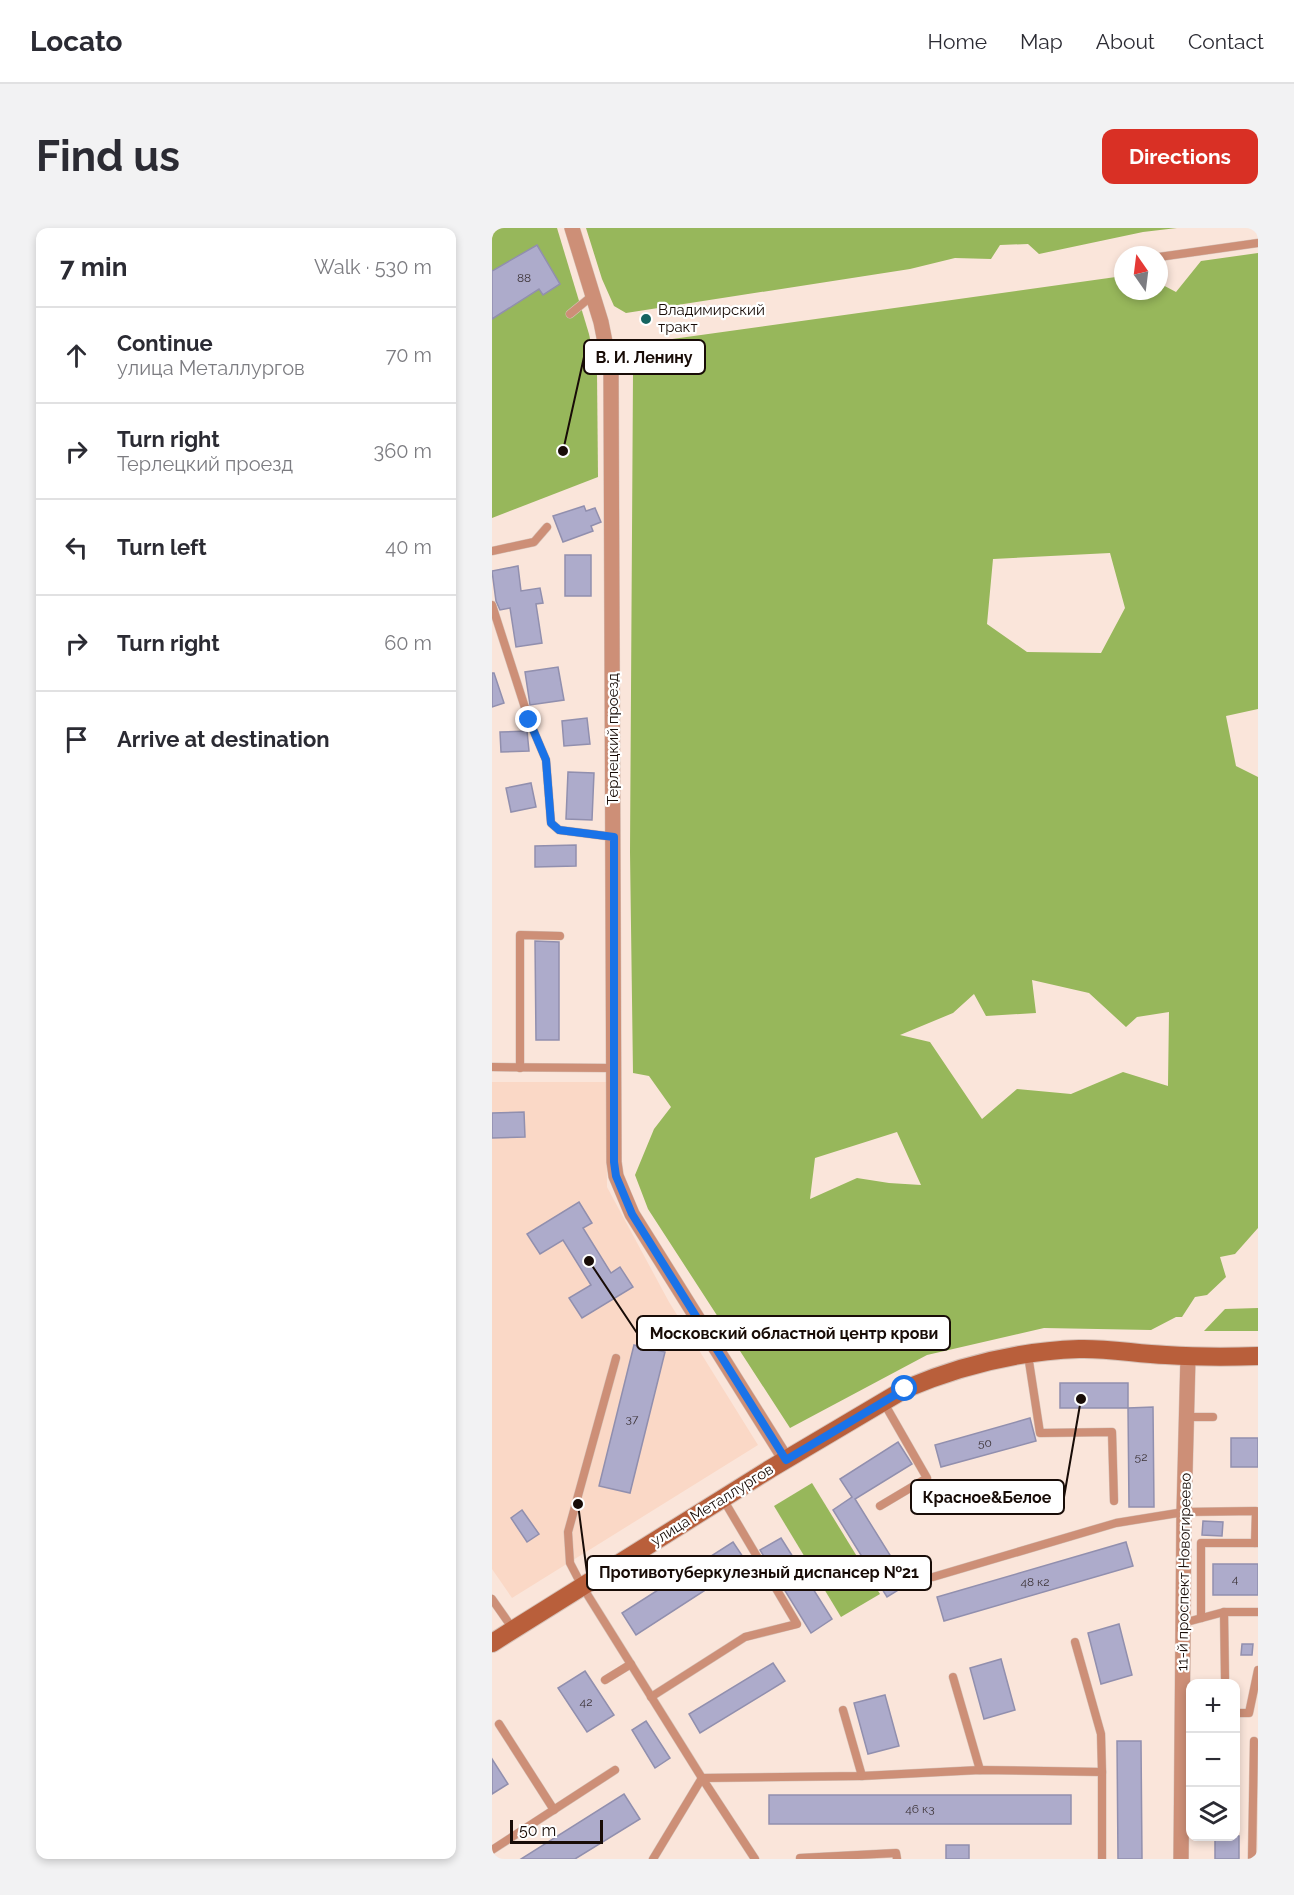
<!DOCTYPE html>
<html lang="en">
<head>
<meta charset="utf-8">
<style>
	body { margin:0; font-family:Raleway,sans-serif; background:#f2f2f3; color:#2b2b33 }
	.controls { position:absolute; right:18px; bottom:18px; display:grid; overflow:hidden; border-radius:12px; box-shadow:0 3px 9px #0003 }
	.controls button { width:54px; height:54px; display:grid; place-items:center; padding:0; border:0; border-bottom:2px solid #e1e1e2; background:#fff; color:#2b2b33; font:30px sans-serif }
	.compass { position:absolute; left:622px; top:18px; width:54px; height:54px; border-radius:50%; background:#fff; box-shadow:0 3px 9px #0003; rotate:346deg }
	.scale { position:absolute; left:18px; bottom:15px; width:93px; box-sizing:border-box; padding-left:6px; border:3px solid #180c07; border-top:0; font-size:16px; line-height:21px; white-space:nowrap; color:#180c07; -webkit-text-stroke:4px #fff; paint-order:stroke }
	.stop { position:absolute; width:18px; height:18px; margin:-14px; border:4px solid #1a73e8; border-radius:50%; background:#fff }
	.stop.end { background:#1a73e8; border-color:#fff; box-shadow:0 2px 6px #0008 }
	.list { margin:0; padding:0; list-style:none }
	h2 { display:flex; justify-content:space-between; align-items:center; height:78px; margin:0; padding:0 24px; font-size:26px }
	h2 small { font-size:20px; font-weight:400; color:#7c7c81 }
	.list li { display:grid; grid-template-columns:39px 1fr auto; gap:18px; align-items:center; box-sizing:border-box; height:96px; padding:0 24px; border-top:2px solid #e1e1e2 }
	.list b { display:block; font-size:22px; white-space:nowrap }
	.list p { margin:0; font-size:20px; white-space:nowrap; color:#7c7c81 }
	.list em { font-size:20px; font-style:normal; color:#7c7c81 }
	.icon { flex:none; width:33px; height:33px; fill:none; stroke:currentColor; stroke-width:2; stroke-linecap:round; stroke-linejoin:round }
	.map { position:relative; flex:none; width:766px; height:1631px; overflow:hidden; border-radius:12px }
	header { display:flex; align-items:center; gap:36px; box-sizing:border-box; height:84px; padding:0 30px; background:#fff; border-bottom:2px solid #e1e1e2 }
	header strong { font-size:28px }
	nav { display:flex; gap:33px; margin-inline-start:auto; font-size:21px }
	.intro { display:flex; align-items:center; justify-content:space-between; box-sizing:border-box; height:144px; padding:0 36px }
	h1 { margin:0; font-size:42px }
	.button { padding:15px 27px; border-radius:12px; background:#d93025; color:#fff; font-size:21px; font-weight:700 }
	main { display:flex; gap:36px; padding:0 36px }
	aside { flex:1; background:#fff; border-radius:12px; box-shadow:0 3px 9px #0003 }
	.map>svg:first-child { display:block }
</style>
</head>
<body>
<header>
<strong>Locato</strong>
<nav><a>Home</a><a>Map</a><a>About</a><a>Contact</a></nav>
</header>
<div class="intro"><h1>Find us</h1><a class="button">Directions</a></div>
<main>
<aside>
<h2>7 min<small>Walk · 530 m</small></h2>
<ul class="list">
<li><svg class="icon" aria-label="ahead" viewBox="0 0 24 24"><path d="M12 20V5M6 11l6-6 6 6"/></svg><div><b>Continue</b><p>улица Металлургов</p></div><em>70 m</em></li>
<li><svg class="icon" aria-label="right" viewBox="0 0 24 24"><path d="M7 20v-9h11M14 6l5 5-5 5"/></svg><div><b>Turn right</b><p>Терлецкий проезд</p></div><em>360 m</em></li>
<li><svg class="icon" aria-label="left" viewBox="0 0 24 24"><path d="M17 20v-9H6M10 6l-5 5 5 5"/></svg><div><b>Turn left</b></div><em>40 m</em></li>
<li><svg class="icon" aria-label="right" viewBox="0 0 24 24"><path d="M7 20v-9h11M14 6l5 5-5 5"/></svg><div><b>Turn right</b></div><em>60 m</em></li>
<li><svg class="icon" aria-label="arrive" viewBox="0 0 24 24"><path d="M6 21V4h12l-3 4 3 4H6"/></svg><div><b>Arrive at destination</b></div></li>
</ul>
</aside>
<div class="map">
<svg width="766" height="1631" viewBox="0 0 766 1631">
	<rect width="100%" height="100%" fill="#fae5da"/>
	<!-- built -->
	<polygon fill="#fad8c6" points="0,854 114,854 115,959 177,1074 266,1217 20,1370 0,1341"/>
	<!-- forest -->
	<g fill="#97b75b" fill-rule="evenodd">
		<polygon points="0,0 65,0 97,106 105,145 106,249 0,290"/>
		<polygon points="94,0 685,0 651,4 547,26 536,16 508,17 499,31 463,30 418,41 134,85 122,78 110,51"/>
		<path d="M766,25V481L734,488L744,538L766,549V1000L743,1026L728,1029L734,1049L715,1067L703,1069L690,1089H684L659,1102L552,1100L435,1127L298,1200L156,981L143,947L162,901L179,879L157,848L141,845L138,624L141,145L137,117L631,48V63H667V55L684,64L709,33ZM618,325L633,380L609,425L535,424L495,396L501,331ZM540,752L597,765L634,799L645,789L677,784L676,858L631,844L579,866L525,861L490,891L438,814L408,807L461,785L482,766L494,788L544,785ZM405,904L429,957L397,955L365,950L318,971L323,930Z"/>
		<polygon points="766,1080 766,1103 712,1103 733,1081"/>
		<polygon points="320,1255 388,1366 349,1389 282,1278"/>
	</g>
	<!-- building -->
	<g fill="#adabcb" stroke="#918fae" stroke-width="1.5">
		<polygon points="45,17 68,56 51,67 47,61 0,91 0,43"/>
		<polygon points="92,278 94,283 103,280 109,294 99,298 101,303 71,314 61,288"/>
		<rect x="73" y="327" width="26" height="41"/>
		<polygon points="26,338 29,363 48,360 51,375 44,376 50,415 24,419 18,380 8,382 4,373 0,343"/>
		<polygon points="66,439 72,472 38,477 33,444"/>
		<polygon points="0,445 2,445 12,475 0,479"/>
		<polygon points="95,490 98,516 72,518 70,493"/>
		<polygon points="35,503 37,523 9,524 8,504"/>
		<polygon points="76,544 102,545 100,592 74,591"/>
		<polygon points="39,555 44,579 19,584 14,560"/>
		<polygon points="84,617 84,638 43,639 43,618"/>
		<polygon points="43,713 67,714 67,812 44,812"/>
		<polygon points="32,884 33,909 0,910 0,885"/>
		<polygon points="87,974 100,995 91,1000 119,1045 128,1039 141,1059 90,1090 77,1070 99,1057 71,1012 48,1026 35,1006"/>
		<polygon points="142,1117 173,1124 138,1265 107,1258"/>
		<rect x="568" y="1155" width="68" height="25"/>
		<polygon points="661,1179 662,1279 637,1279 636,1180"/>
		<polygon points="538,1190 544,1213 449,1239 443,1217"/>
		<rect x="739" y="1210" width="27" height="29"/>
		<polygon points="406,1214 420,1236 363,1271 416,1356 395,1369 341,1282 360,1269 348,1251"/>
		<polygon points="30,1282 47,1306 35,1314 19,1290"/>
		<polygon points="711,1293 731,1294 730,1308 710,1307"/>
		<polygon points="289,1310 340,1391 319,1405 268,1322"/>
		<polygon points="241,1314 255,1335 144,1407 130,1385"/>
		<polygon points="634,1314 641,1338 452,1393 445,1369"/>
		<rect x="721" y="1336" width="45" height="31"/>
		<polygon points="627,1396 640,1447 609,1456 596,1405"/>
		<polygon points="750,1416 761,1416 760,1427 749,1427"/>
		<polygon points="509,1431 523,1482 492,1491 478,1440"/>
		<polygon points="281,1435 293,1453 208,1505 197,1486"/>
		<polygon points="93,1443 122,1487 95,1504 66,1460"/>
		<polygon points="393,1467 407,1518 376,1526 362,1475"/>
		<polygon points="154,1493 178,1530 163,1540 140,1502"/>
		<polygon points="625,1513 649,1513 650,1631 626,1631"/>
		<polygon points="0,1531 16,1556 0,1566"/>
		<polygon points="132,1566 148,1591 83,1631 29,1631"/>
		<rect x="277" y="1567" width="302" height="29"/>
		<rect x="723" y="1608" width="24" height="23"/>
		<rect x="454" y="1617" width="23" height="14"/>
	</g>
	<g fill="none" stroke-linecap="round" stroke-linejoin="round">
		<defs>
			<g id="lane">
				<polyline points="667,29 766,15"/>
				<polyline points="78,86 100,68"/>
				<polyline points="0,323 42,314 55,299"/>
				<polyline points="0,377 37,492 54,532 59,595 67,602 122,609"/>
				<polyline points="0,839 120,840"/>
				<polyline points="28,840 28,707 68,708"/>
				<polyline points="536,1127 548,1205 620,1204 622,1273"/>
				<polyline points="124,1130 76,1304 78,1335 90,1358 210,1550 370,1548 488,1542 610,1544 610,1631"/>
				<polyline points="695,1189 721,1189"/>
				<polyline points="388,1278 435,1250 392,1175"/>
				<polyline points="441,1349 624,1295 692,1284 764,1283 763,1315 766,1315"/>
				<polyline points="0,1371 21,1401"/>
				<polyline points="709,1390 709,1315 763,1315"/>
				<polyline points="691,1395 732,1384"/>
				<polyline points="583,1414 609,1506 610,1544"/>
				<polyline points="461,1449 488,1542"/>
				<polyline points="733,1450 732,1384 766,1384"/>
				<polyline points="113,1452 139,1436"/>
				<polyline points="159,1469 253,1409 305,1396 231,1271"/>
				<polyline points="351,1482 370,1548"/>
				<polyline points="744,1485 757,1485 766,1442"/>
				<polyline points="7,1496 62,1582"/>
				<polyline points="0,1622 123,1542"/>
				<polyline points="308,1630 404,1625 405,1631"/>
				<polyline points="161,1631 210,1550 263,1631"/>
				<polyline points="760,1631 762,1513"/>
			</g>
			<g id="street">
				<polyline points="80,0 109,94 119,144 122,934 124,948 140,986 294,1232"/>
				<polyline points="689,1631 692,1284 696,1129"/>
			</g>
			<path id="secondary" d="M0,1415L278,1241L413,1161C467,1138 528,1123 587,1121C616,1120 645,1126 674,1127C705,1129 735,1129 766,1128"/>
		</defs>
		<!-- lane casing -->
		<use href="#lane" stroke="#d6c2b8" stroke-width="9"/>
		<!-- street casing -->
		<use href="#street" stroke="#d6c2b8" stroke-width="16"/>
		<!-- secondary casing -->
		<use href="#secondary" stroke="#d6c2b8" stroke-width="20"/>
		<!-- lane -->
		<use href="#lane" stroke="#cd8f77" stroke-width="8"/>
		<!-- street -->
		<use href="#street" stroke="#cd8f77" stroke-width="15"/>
		<!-- secondary -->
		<use href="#secondary" stroke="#b95f3b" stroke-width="18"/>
	</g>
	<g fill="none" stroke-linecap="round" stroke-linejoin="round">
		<!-- route -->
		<polyline stroke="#1a73e8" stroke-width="8" points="37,492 54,532 59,595 67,602 122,609 122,934 124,948 140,986 294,1232 413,1161"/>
	</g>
	<!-- markers -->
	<circle fill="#166460" stroke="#fff" stroke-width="2" cx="154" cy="91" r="6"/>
	<g text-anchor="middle" stroke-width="4.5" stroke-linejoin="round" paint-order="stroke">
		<!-- number labels -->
		<g font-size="12" fill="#3d3438">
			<text x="32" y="54">88</text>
			<text x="140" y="1195">37</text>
			<text x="493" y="1219">50</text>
			<text x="649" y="1233">52</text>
			<text x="743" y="1355">4</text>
			<text x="543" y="1358">48 к2</text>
			<text x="94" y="1478">42</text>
			<text x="428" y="1585">46 к3</text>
		</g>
		<!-- poi labels -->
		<g font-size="15" fill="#180c07" stroke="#fff" text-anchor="start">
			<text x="166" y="87">Владимирский<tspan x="166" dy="17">тракт</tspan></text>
		</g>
		<!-- street labels -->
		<g font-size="15" fill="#180c07" stroke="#fff">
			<text transform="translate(121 511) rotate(-90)" y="5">Терлецкий проезд</text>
			<text transform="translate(220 1277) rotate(-32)" y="5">улица Металлургов</text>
			<text transform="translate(692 1344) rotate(-89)" y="5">11-й проспект Новогиреево</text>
		</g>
	</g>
	<!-- callouts -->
	<path fill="none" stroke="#180c07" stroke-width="2" d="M71 223L92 129M97 1033L145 1105M589 1171L572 1269M86 1276L95 1345"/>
	<g fill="#180c07" stroke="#fff" stroke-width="2">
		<circle cx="71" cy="223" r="6"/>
		<circle cx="97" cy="1033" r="6"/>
		<circle cx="589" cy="1171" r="6"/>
		<circle cx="86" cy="1276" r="6"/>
	</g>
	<g fill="#fff" stroke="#180c07" stroke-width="2">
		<rect x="92" y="112" width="121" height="34" rx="6"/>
		<rect x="145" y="1088" width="313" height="34" rx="6"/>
		<rect x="419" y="1252" width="153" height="34" rx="6"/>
		<rect x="95" y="1328" width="344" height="34" rx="6"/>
	</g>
	<g font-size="16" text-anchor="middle" font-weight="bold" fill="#180c07">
		<text x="152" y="135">В. И. Ленину</text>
		<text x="302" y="1111">Московский областной центр крови</text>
		<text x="495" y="1275">Красное&amp;Белое</text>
		<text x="267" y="1350">Противотуберкулезный диспансер №21</text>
	</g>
</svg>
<div class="controls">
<button>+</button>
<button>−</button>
<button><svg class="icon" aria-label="layers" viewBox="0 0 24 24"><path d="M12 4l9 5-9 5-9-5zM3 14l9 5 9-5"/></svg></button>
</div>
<svg class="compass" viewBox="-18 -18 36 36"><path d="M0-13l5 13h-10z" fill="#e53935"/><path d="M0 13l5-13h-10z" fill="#7c7c81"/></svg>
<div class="scale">50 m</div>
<div class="stop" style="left:413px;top:1161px"></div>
<div class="stop end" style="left:37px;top:492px"></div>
</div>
</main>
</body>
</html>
